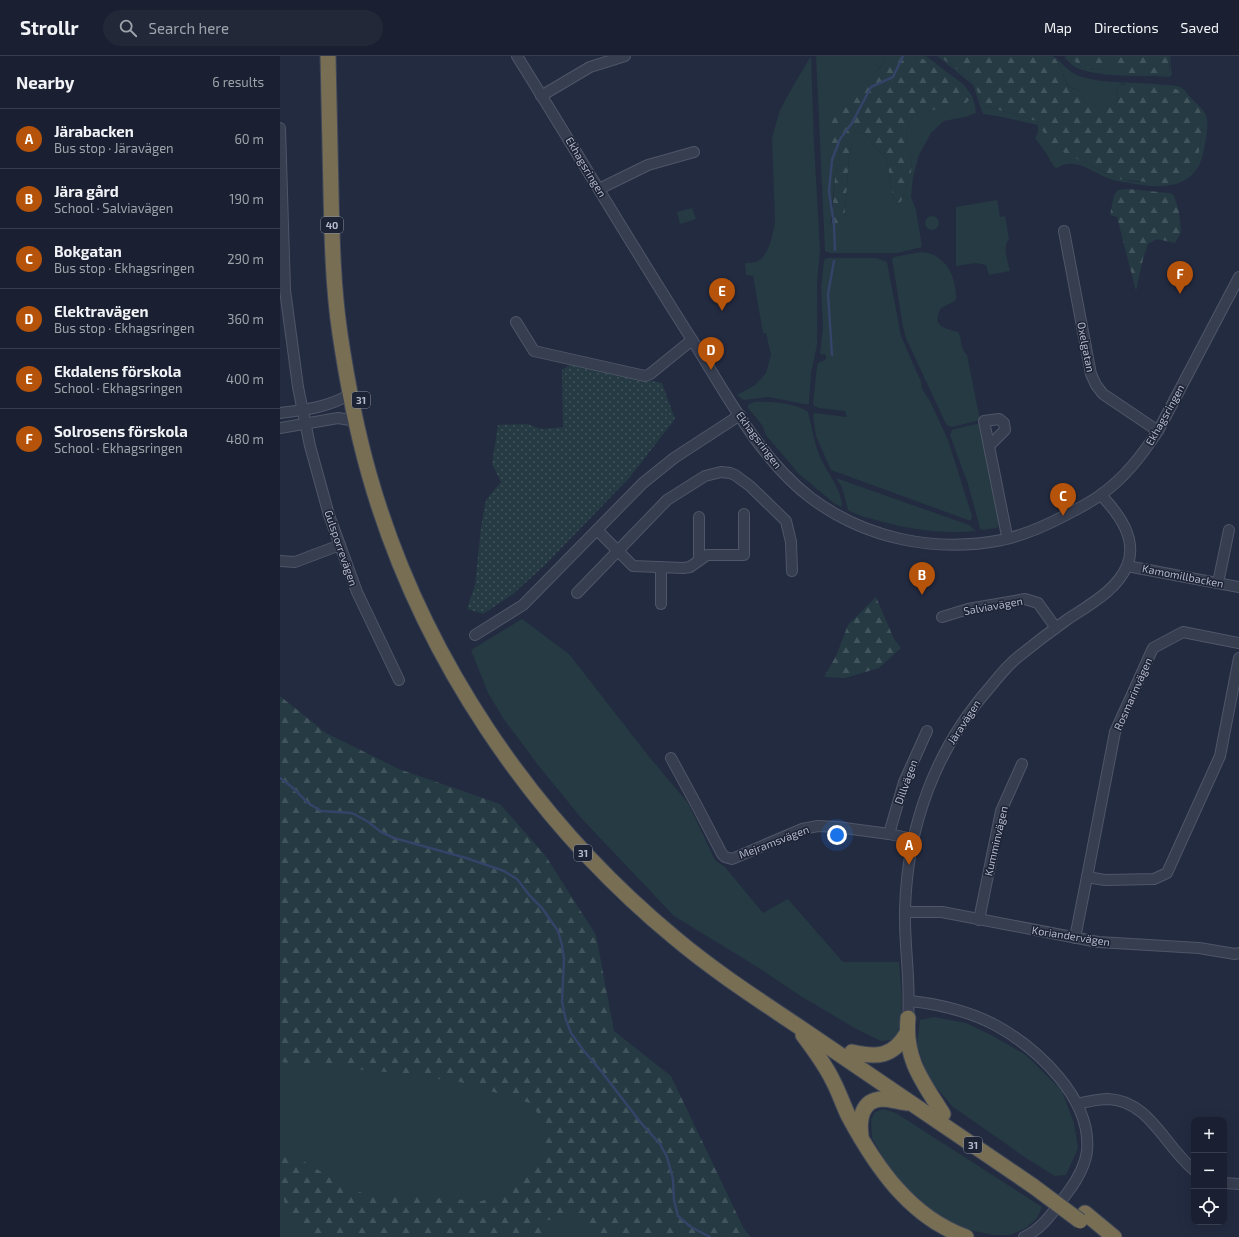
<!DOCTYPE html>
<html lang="en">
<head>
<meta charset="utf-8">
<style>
	body { margin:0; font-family:"Exo 2",sans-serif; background:#232839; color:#f1f3f6 }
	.controls { position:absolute; right:12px; bottom:12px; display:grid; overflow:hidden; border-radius:8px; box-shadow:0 4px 16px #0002 }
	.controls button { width:36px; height:36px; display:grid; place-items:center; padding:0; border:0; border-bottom:1px solid #383e4d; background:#1a2031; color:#f1f3f6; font:20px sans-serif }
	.you { position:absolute; left:557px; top:779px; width:14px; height:14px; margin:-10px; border:3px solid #fff; border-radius:50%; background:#1a73e8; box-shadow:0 0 0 6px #1a73e833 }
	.badge { display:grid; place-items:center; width:26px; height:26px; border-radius:50%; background:#b45309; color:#fff; font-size:13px; font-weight:700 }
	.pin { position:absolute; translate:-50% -33px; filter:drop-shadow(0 1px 2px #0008) }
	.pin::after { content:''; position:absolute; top:21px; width:14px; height:12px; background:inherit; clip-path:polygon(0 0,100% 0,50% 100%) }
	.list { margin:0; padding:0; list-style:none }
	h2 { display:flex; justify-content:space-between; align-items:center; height:52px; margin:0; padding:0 16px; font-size:17px }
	h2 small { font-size:13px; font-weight:400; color:#9fa3ab }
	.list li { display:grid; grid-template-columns:26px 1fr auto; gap:12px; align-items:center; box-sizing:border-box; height:60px; padding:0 16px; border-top:1px solid #383e4d }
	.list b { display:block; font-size:15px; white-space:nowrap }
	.list p { margin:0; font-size:13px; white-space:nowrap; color:#9fa3ab }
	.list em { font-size:13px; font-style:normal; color:#9fa3ab }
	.icon { flex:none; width:22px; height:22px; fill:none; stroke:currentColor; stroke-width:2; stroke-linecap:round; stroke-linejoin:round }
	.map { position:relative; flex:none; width:959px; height:1181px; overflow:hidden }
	header { display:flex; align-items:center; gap:24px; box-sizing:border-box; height:56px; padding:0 20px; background:#1a2031; border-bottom:1px solid #383e4d }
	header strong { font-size:19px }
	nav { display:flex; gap:22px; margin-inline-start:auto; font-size:14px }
	.search { width:280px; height:36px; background:#232839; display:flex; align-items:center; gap:10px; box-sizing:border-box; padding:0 14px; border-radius:22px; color:#9fa3ab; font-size:15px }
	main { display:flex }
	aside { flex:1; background:#1a2031 }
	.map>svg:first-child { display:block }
</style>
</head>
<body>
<header>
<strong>Strollr</strong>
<div class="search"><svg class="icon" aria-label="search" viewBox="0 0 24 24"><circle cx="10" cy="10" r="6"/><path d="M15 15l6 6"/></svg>Search here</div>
<nav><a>Map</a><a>Directions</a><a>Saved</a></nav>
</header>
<main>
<aside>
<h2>Nearby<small>6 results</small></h2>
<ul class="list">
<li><span class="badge">A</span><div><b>Järabacken</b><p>Bus stop · Järavägen</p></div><em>60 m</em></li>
<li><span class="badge">B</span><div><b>Jära gård</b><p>School · Salviavägen</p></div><em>190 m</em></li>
<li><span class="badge">C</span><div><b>Bokgatan</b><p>Bus stop · Ekhagsringen</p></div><em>290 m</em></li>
<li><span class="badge">D</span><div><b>Elektravägen</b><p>Bus stop · Ekhagsringen</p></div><em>360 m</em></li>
<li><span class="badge">E</span><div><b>Ekdalens förskola</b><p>School · Ekhagsringen</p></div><em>400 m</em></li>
<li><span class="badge">F</span><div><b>Solrosens förskola</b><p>School · Ekhagsringen</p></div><em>480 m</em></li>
</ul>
</aside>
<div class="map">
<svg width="959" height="1181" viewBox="0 0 959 1181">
	<defs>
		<pattern id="forest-firs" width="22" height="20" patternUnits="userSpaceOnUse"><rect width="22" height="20" fill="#253a42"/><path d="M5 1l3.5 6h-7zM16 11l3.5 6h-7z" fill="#42545c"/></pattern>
		<pattern id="garden-dots" width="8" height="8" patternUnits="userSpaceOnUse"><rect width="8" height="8" fill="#253a42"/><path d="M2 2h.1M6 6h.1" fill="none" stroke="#42545c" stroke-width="1.8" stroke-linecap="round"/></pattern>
	</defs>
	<rect width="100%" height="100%" fill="#232b41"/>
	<!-- green -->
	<g fill="#253a42">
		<path d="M531,0L534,87L540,194L537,227V289L531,317L529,348H524L489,341L463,344L457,339L475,329L486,317L491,299L486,277H483L473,220L466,219L465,207C468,207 472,207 475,206C489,202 493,178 495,165L492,82L500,54L513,30Z"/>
		<path d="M536,0H607C598,19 577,31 564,46C558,52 552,76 549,85L560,94L555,120L550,171L565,160L569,100L574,77L584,76L597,93L607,103L613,142L617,147L621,146L631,118L632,104L627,93L626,74L634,58L656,53L688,41C675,22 655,11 636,0H646L684,29L692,40L695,49L696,57L685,61L664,65L651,77L639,99L633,121L631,141L636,154L642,191L617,197H550L545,195Z"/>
		<path d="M657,0H659C669,8 683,16 691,25C698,33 699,42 705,50L761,66L762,73C791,95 822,125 861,126C873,126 897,119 910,116L918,103L924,64L843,28L836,30L838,43L834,50C816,53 807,52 799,34C784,30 786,26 782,14C780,9 776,4 773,0C783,6 786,15 799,20C826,29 856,25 884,29C889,29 897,29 902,32C906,35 909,40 912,43C916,47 922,52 925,57C930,67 926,83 924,93C918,132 886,133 854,128C846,126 837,126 830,123C812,117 796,100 777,112L774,111L766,97L755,82L758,76V69L717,60L703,58L693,29Z"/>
		<path d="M783,0L793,4L803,12L827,13L835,9H840L844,14L845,18L888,20L890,11L888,0H890L892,19L889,21C864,19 812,23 792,9C789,6 786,3 783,0Z"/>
		<path d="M717,144L720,161L725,160L729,183C722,191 728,206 730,215L709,219L706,209L696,207L676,210V151Z"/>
		<polygon points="412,152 416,163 400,168 397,156"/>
		<circle cx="652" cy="167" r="7"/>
		<path d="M641,196C665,197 677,221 676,243L675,245L661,252C651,270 664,272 678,276C683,285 679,291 687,299L700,364L672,371L668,370L666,368L626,282L623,271L612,203L614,201Z"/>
		<polygon points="549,202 597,202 607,206 621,280 641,326 642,333 650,345 668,384 692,460 691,464 688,464 551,414 536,380 533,360 534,357 535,357 567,361 565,355 539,352 534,350 533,347 537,310 538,307 545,304 546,301 546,299 540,298 543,271 541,231 544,205 545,203"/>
		<path d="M474,346C488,345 517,347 528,356C532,371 534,386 540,401C547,417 562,433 562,451L555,448L519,418L486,379L482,369L468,352V349Z"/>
		<polygon points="701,367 720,466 717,472 701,474 700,472 688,428 670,379 672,374 674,373"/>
		<path d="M556,422L689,469L696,475C663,478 631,474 600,465C589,462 578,460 568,454L562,431Z"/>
		<polygon points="242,563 289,598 367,698 408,747 435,804 445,811 483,857 508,843 563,906 619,906 622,943 620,973 612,984 601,985 578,974 519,939 479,912 394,860 302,763 258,709 223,662 208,637 191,594"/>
		<polygon points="0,959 274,1040 345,1181 0,1181"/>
		<polygon points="654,961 686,967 713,980 746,999 782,1035 794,1067 798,1092 786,1119 775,1120 749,1104 673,1051 649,1023 637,989 640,964"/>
		<polygon points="604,1053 616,1057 762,1151 757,1162 746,1172 730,1179 713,1179 690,1174 659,1160 616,1123 592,1082 591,1063 595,1056"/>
	</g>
	<!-- forest -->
	<g fill="url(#forest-firs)">
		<path d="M607,0C616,0 626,0 635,0C647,2 687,32 689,44L686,47L634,58L626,74L627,93L632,104L631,118L621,146L617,147L613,142L607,103L597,93L584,76L574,77L569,100L564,170L559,174H553L550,171L552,164L555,120L560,94L549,85L547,71C552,63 557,54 562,47C576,31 598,20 607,0Z"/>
		<path d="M659,0H773C776,4 780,9 782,14C786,26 784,31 799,34C807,52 817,53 834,50L838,43L836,29H874L896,33L904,37L919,53L924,64L918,103L910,116L896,125L885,128L838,123L779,94L768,86L762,73L760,66L705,50C699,42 698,33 691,25C683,16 669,8 659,0Z"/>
		<polygon points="785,0 888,0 890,17 889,20 844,18 844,14 840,9 835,9 827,13 803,12 793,4 788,3"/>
		<polygon points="848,133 889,137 894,139 899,156 901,176 895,187 877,183 868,188 863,203 856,235 837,161 830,159 834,139 838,134"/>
		<polygon points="596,541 614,583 621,592 599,612 565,622 544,621 556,600 568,569"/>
		<polygon points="0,640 46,677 119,713 220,748 265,799 316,879 334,975 391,1020 464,1173 471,1181 320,1181 301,1157 298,1158 285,1157 274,1164 264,1164 268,1181 27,1181 6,1160 3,1135 0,1131 0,1091 50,1121 82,1137 202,1145 229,1133 251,1117 263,1103 261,1088 264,1072 253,1048 180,1026 116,1017 0,1006"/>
	</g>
	<!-- garden -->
	<polygon fill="url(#garden-dots)" points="291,308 382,327 395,363 350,421 264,510 233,538 203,558 187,553 195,529 201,471 206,444 221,426 212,408 218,369 247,368 262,373 283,371 282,314"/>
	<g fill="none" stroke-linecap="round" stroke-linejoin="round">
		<!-- stream -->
		<g stroke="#354368" stroke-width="2.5">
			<polyline points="555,194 554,169 549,135 552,104 560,83 572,67 591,31 613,21 623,0"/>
			<polyline points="552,299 548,238 554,205"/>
			<polyline points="0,722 12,731 28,747 41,755 72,757 87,765 101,776 114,782 186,802 224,815 237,823 250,840 262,852 278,875 282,889 284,903 282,946 286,964 291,977 304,995 321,1015 361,1067 380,1088 387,1101 393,1123 394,1144 398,1160 411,1171 430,1181"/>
		</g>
		<defs>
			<g id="minor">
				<path d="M237,0C297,96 355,195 416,290C448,342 482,405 531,442C586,483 655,497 722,484C744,479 763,471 782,461C795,454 808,448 819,440C844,423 862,399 878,375L959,221"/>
				<polyline points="261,40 310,11 345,0"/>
				<polyline points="0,72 5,234 18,331 30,390 49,459 77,536 119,624"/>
				<polyline points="319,133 368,109 414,96"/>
				<polyline points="784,175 811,318 816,329 823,338 878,375"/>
				<polyline points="236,266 254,295 365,320 370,318 412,284"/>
				<path d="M0,357C24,354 50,351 70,338"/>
				<polyline points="0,372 58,362 76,365"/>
				<polyline points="709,390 725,374 724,367 719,363 704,365 726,475 728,482"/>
				<polyline points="317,474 353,510 403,512 410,511 427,499 464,499 464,458"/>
				<polyline points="419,504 419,461"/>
				<polyline points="0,505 15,506 60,489"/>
				<polyline points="847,510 959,531"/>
				<polyline points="938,527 949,474"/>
				<polyline points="297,537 387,444 425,420 441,416 450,417 455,419 470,430 506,465 511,486 512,515"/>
				<polyline points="381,548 381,511"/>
				<polyline points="662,561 688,553 745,543 758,547 776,572"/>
				<polyline points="195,579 243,549 363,427 394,402 460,359"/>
				<polyline points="959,587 903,576 873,592 835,676 807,821 825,824 874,823 887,817 940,700 959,602"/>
				<polyline points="391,702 416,748 442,798 445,801 452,803 522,773 538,770 557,771 609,778 633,783"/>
				<polyline points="609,778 624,726 647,675"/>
				<polyline points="625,856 662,856 818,886 919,892 955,898 959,897"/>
				<polyline points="699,864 721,755 742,708"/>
				<polyline points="795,882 807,821"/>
				<path d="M630,945C658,948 691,956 717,970C758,993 812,1043 807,1095C805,1111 797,1124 788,1136C775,1153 764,1172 744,1181"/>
				<path d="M628,962C631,926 624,890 625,854C627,771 655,693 711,630C719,620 728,609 738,601C754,588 771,575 788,563C809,549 836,535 847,510C858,483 839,458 821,439"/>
				<path d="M797,1048C807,1046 817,1043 828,1043C869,1044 886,1092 914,1114"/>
				<polyline points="944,1127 959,1128"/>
			</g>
			<g id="highway">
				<path d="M48,0C49,45 50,90 51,136C52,183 53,231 60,278C67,325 76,372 89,418C140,598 251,763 395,882C439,919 487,949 534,981C607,1031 680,1080 753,1130"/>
				<path d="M628,962C624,1003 643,1026 663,1058"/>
				<path d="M523,979C534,994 545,1008 553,1025C559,1036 563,1049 569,1061C596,1111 630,1161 686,1181"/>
				<path d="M572,996C597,1002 613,1001 627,977"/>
				<path d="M581,1080C579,1064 581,1044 602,1043C610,1043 619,1046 627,1047"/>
				<polyline points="805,1157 834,1181"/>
			</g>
		</defs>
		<!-- minor casing -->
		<use href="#minor" stroke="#4f5668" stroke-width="12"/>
		<!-- highway casing -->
		<use href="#highway" stroke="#3f4658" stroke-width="17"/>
		<!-- minor -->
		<use href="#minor" stroke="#373e50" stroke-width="10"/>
		<!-- highway -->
		<use href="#highway" stroke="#776e54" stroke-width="15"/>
		<defs>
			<polyline id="highway-bridge" points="753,1130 800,1165"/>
		</defs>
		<!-- highway-bridge casing -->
		<use href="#highway-bridge" stroke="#3f4658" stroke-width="17" stroke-linecap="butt"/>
		<!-- highway-bridge -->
		<use href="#highway-bridge" stroke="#776e54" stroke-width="15"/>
	</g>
	<g text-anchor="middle" stroke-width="3" stroke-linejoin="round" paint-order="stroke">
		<!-- shield labels -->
		<g fill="#1c2335" stroke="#868c9e" stroke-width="1">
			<rect x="41" y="161" width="22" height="16" rx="3"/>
			<rect x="72" y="336" width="18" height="16" rx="3"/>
			<rect x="294" y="789" width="18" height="16" rx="3"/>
			<rect x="684" y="1081" width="18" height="16" rx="3"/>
		</g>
		<g font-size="10" font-weight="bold" fill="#b4b9cb">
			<text x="52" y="173">40</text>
			<text x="81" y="348">31</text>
			<text x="303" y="801">31</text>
			<text x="693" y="1093">31</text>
		</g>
		<!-- street labels -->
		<g font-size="11" fill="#b4b9cb" stroke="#1c2335">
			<text transform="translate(306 111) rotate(59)" y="4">Ekhagsringen</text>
			<text transform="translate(806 291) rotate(79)" y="4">Oxelgatan</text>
			<text transform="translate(885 359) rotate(-61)" y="4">Ekhagsringen</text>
			<text transform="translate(479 384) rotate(53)" y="4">Ekhagsringen</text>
			<text transform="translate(61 492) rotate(71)" y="4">Gulsporrevägen</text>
			<text transform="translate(903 520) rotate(11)" y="4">Kamomillbacken</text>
			<text transform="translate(713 550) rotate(-10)" y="4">Salviavägen</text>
			<text transform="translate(853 638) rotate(-66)" y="4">Rosmarinvägen</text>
			<text transform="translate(684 666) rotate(-57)" y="4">Järavägen</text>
			<text transform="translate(626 726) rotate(-70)" y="4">Dillvägen</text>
			<text transform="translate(716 785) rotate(-77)" y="4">Kumminvägen</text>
			<text transform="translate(494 786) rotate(-21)" y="4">Mejramsvägen</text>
			<text transform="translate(791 880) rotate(9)" y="4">Koriandervägen</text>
		</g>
	</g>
</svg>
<div class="controls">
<button>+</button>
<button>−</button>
<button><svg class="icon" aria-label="locate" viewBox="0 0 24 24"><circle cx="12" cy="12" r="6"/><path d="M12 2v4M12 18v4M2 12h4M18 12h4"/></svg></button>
</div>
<div class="you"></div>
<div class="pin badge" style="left:629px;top:809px">A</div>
<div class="pin badge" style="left:642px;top:539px">B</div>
<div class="pin badge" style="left:783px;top:460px">C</div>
<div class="pin badge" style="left:431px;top:314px">D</div>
<div class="pin badge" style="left:442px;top:255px">E</div>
<div class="pin badge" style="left:900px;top:238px">F</div>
</div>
</main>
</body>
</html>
